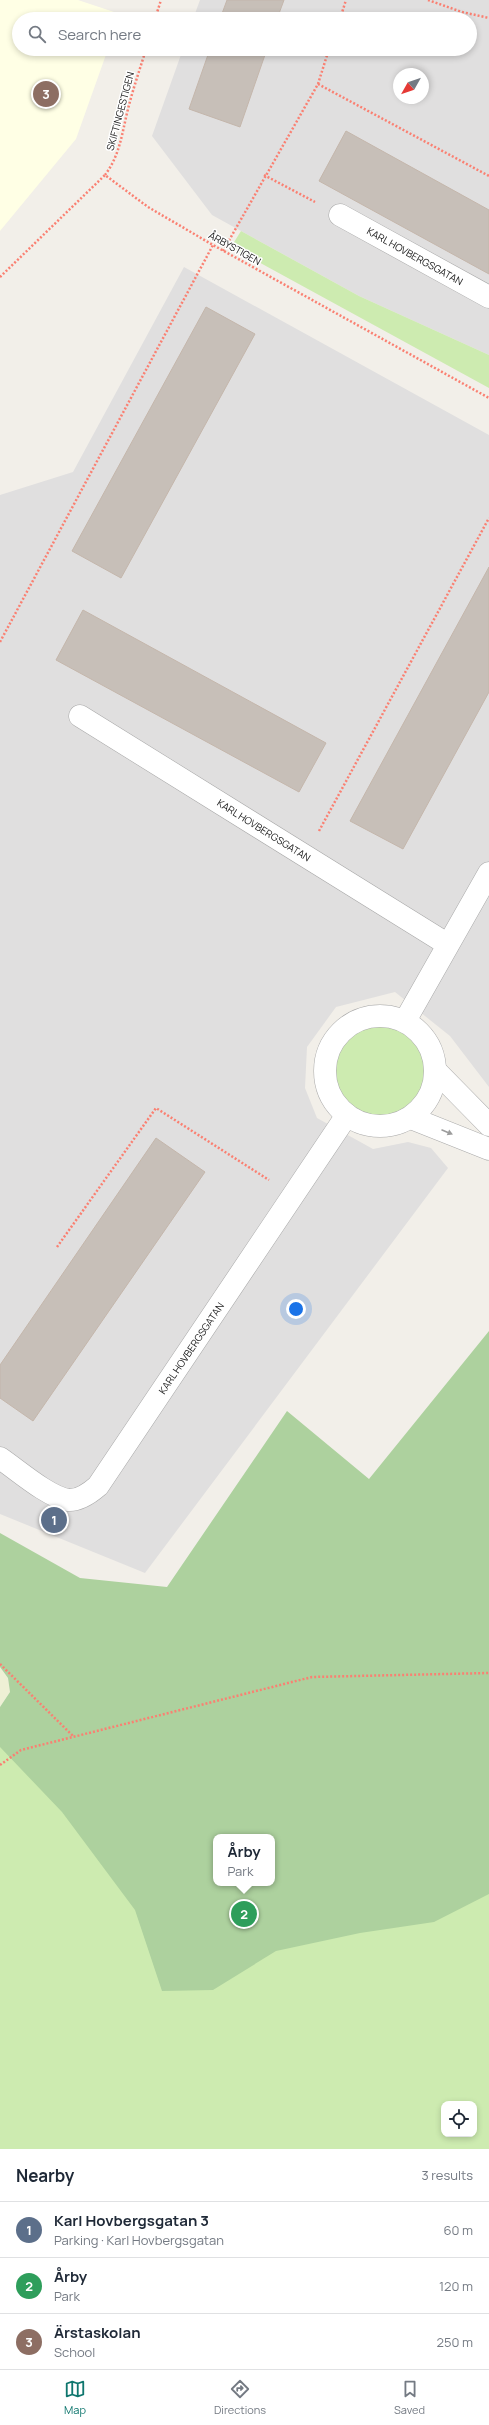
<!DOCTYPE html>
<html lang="en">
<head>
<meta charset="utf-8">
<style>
	body { margin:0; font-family:Manrope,sans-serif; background:#f6f6f7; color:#1f2937 }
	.controls { position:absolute; right:12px; bottom:12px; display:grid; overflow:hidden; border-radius:8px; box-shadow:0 2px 6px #0003 }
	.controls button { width:36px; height:36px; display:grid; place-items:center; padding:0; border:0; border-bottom:1px solid #e0e1e3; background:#fff; color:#1f2937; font:20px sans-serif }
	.compass { position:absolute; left:393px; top:68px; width:36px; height:36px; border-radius:50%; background:#fff; box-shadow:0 2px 6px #0003; rotate:230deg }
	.you { position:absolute; left:296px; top:1309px; width:14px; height:14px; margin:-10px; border:3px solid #fff; border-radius:50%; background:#1a73e8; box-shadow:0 0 0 6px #1a73e833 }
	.badge { display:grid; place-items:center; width:26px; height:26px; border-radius:50%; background:#0f766e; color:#fff; font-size:13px; font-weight:700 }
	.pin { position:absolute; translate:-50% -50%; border:2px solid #fff; box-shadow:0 1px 4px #0006 }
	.popup { position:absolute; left:213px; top:1834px; width:62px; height:52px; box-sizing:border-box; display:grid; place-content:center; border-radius:8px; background:#fff; filter:drop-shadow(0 1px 3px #0005); font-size:13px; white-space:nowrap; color:#747a83 }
	.popup b { font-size:15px; color:#1f2937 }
	.popup::after { content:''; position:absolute; left:50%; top:100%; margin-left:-8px; border:8px solid transparent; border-top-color:#fff }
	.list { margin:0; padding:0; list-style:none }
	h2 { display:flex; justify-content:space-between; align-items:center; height:52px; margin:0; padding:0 16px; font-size:17px }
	h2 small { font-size:13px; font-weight:400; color:#747a83 }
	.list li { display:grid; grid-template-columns:26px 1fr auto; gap:12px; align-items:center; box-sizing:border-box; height:56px; padding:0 16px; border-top:1px solid #e0e1e3 }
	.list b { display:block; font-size:15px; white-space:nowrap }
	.list p { margin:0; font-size:13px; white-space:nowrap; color:#747a83 }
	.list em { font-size:13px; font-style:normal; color:#747a83 }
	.icon { flex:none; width:22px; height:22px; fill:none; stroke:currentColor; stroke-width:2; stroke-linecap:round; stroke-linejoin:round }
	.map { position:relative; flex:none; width:489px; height:2149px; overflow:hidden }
	.search { position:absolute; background:#fff; box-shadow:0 2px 6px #0003; left:12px; right:12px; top:12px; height:44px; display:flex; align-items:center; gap:10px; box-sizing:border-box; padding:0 14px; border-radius:22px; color:#747a83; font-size:15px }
	.sheet { height:220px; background:#fff }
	nav { display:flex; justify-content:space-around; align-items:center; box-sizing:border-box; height:56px; border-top:1px solid #e0e1e3; background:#fff; font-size:11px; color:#747a83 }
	nav a { display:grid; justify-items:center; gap:2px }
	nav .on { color:#0f766e }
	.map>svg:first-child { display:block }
</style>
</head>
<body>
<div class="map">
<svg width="489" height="2149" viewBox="0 0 489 2149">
	<rect width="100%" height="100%" fill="#f2efe9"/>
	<!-- residential -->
	<g fill="#e0dfdf" fill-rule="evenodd">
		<path d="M200,0H489V355L359,296L212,215L152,136L183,49H470V19H193ZM399,74H423V98H399Z"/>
		<polygon points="184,267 489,435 489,1087 450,1036 395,992 336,1007 307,1047 305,1088 317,1118 373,1149 408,1142 431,1148 448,1168 145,1573 0,1514 0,495 73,472"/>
	</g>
	<!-- education -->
	<polygon fill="#ffffe5" points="0,0 78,0 120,14 119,19 19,19 19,49 108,49 76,139 0,231"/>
	<!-- farmland -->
	<polygon fill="#eef0d5" points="0,1667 8,1678 10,1692 0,1707"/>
	<!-- grass -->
	<g fill="#cdebb0" fill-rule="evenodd">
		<polygon points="241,231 359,296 489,355 489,388 231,247"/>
		<circle cx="380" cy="1071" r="45"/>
		<path d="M489,1370V2149H0V1723L287,1635ZM216,1837H272V1883H216ZM444,2104H474V2134H444Z"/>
	</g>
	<!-- forest -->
	<path fill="#add19e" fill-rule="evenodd" d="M489,1331V1894L434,1922L360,1933L276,1951L213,1990L162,1991L135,1910L62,1812L0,1747V1707L10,1692L8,1678L0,1667V1533L80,1578L167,1587L287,1411L369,1479ZM216,1837H272V1883H216Z"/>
	<!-- building -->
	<g fill="#c7bfb8" stroke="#c4b6ab">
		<polygon points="227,0 284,0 277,19 220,19"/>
		<polygon points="210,49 267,49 240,127 189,109"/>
		<polygon points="346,131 489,210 489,274 319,181"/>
		<polygon points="206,307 255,334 121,578 72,551"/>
		<polygon points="489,567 489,692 403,849 350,821"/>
		<polygon points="83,610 326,743 299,792 56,660"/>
		<polygon points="156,1138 205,1172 33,1421 0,1398 0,1365"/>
	</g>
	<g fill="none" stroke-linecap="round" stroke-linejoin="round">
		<defs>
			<g id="minor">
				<polyline points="340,215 489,297"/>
				<polyline points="80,716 447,944"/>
				<circle cx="380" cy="1071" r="55"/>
				<polyline points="405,1021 489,873"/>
				<polyline points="436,1071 489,1125"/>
				<polyline points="411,1118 489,1149"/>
				<path d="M0,1458C19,1471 47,1496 68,1500C79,1501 91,1492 98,1486L347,1115"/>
			</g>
		</defs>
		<!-- minor casing -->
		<use href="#minor" stroke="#a9a9a9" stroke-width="23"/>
		<!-- path -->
		<g stroke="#fa8072" stroke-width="2.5" stroke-dasharray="2 2" stroke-linecap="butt">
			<polyline points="428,0 462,12 489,18"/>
			<polyline points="155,19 161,0"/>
			<polyline points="340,19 346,0"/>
			<polyline points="318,84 489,176"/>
			<path d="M105,175C120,155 122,133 128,109C133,89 140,69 146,49"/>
			<polyline points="264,175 315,202"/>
			<polyline points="223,251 318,84 329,49"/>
			<polyline points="0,277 105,175 148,207 213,245 489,398"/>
			<polyline points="0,642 213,245"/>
			<polyline points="319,831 489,518"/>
			<polyline points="57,1247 156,1108 269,1180"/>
			<polyline points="0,1664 74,1737"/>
			<polyline points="0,1765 21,1750 312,1677 489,1673"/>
		</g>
		<!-- minor -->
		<use href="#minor" stroke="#fff" stroke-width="22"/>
	</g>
	<!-- one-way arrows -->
	<defs><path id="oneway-solid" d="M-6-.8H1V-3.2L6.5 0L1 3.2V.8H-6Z"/></defs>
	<use fill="#9c9c9c" href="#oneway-solid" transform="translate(447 1132) rotate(23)"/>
	<g text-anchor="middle" stroke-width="3" stroke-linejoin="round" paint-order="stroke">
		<!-- street labels -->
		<g font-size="10" fill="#222" stroke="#fff">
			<text transform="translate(120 111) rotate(-75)" y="4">SKIFTINGESTIGEN</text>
			<text transform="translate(235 248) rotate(29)" y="4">ÅRBYSTIGEN</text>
			<text transform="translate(415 256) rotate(29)" y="4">KARL HOVBERGSGATAN</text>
			<text transform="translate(264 830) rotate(32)" y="4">KARL HOVBERGSGATAN</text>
			<text transform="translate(191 1348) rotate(-56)" y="4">KARL HOVBERGSGATAN</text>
		</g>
	</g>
</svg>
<div class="controls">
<button><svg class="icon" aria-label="locate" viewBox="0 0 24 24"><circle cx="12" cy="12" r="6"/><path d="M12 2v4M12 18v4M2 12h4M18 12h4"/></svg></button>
</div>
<svg class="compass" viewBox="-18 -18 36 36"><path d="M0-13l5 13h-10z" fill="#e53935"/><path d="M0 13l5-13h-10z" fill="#747a83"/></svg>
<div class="you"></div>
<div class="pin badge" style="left:54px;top:1520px;background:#5c6f8a">1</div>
<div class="pin badge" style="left:244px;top:1914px;background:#2e9e5b">2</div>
<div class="popup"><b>Årby</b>Park</div>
<div class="pin badge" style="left:46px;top:94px;background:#8d6e63">3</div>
<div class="search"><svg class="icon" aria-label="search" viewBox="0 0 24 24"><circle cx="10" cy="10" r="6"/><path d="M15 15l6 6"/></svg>Search here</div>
</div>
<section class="sheet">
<h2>Nearby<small>3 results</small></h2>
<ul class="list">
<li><span class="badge" style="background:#5c6f8a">1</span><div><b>Karl Hovbergsgatan 3</b><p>Parking · Karl Hovbergsgatan</p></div><em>60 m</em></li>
<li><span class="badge" style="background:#2e9e5b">2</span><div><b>Årby</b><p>Park</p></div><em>120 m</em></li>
<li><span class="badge" style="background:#8d6e63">3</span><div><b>Ärstaskolan</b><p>School</p></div><em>250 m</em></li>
</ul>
</section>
<nav>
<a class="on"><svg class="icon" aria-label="map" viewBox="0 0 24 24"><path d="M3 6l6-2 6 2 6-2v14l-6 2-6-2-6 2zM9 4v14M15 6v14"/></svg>Map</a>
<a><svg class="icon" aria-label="directions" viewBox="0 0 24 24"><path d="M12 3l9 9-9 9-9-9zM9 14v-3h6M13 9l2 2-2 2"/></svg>Directions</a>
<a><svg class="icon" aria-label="saved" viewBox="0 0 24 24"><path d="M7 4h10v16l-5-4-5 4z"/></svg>Saved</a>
</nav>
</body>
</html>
